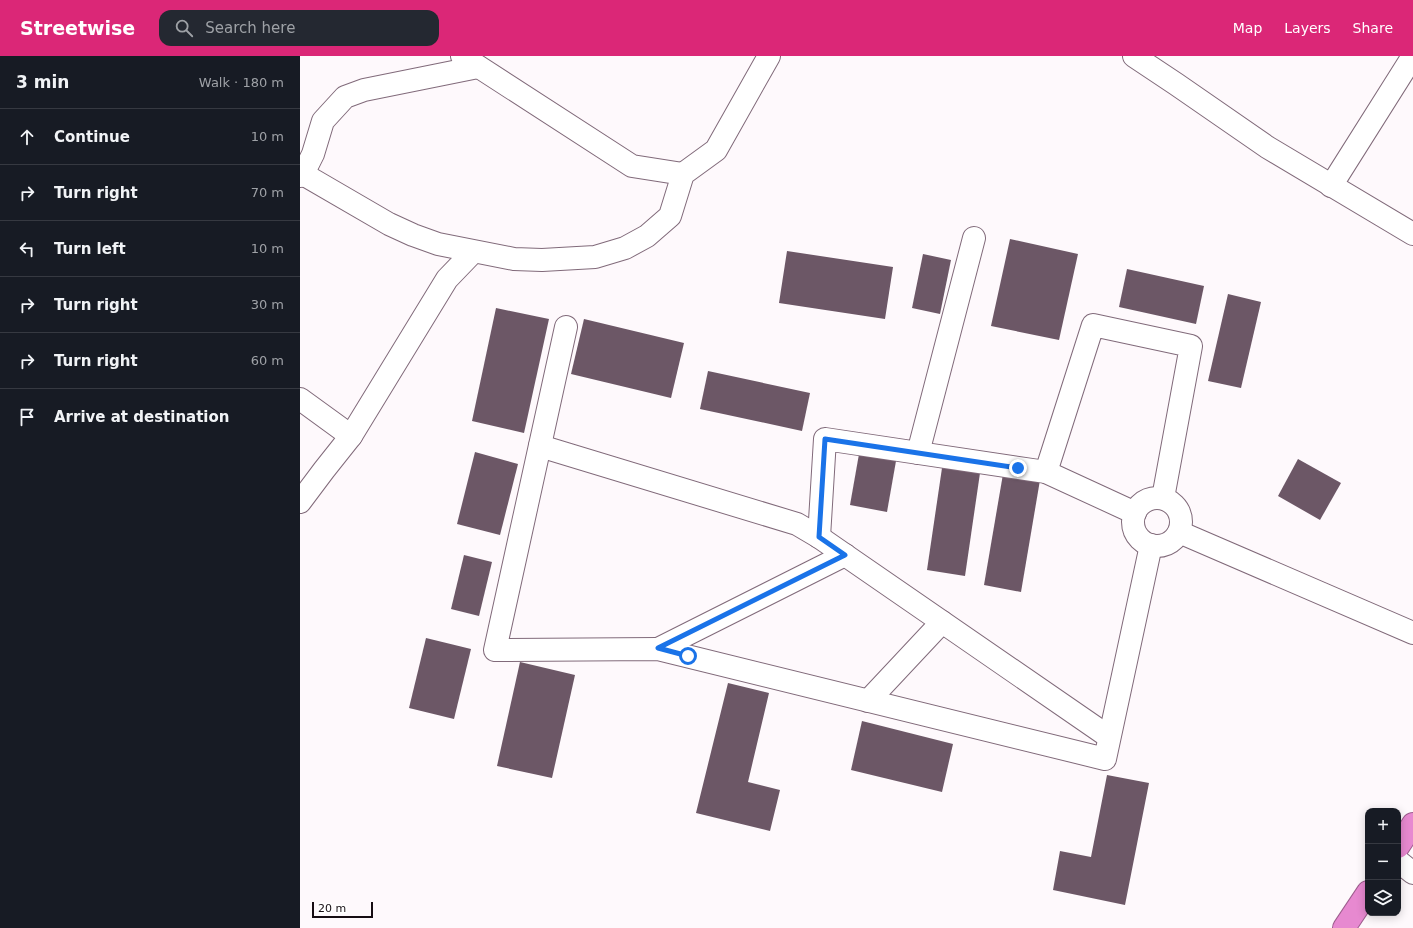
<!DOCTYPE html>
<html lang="en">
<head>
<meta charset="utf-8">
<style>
	body { margin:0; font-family:"DejaVu Sans",sans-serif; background:#242831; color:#f1f3f6 }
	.controls { position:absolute; right:12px; bottom:12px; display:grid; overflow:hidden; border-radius:8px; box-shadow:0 2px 10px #0003 }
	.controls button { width:36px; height:36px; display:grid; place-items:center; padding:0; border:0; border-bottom:1px solid #363941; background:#171b24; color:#f1f3f6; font:20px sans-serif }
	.scale { position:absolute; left:12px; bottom:10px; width:61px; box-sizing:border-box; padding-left:4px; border:2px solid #160d13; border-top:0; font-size:11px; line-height:14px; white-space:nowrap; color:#160d13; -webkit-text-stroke:3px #fff; paint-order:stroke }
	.stop { position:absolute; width:12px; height:12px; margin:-9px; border:3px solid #1a73e8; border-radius:50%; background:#fff }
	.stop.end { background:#1a73e8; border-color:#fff; box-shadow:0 1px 4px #0008 }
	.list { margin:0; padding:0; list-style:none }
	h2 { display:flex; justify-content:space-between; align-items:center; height:52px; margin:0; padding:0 16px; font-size:17px }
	h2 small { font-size:13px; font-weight:400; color:#9ea1a6 }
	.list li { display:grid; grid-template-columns:26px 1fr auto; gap:12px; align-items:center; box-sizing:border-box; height:56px; padding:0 16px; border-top:1px solid #363941 }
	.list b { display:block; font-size:15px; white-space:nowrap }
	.list em { font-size:13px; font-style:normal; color:#9ea1a6 }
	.icon { flex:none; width:22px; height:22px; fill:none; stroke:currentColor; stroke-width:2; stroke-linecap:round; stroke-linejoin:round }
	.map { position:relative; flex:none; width:1113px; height:872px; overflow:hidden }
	header { display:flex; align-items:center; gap:24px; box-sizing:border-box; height:56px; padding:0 20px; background:#db2777; color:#fff }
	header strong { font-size:19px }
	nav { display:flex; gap:22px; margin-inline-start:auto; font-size:14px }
	.search { width:280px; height:36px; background:#242831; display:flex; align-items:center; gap:10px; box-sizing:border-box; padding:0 14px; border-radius:12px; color:#9ea1a6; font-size:15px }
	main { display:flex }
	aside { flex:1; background:#171b24 }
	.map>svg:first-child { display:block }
</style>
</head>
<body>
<header>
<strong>Streetwise</strong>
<div class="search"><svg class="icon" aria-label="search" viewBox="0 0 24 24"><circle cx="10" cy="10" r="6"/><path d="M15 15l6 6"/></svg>Search here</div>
<nav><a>Map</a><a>Layers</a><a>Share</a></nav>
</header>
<main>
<aside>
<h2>3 min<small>Walk · 180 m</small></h2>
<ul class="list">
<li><svg class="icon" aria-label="ahead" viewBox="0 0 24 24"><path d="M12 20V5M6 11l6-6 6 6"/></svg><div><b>Continue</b></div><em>10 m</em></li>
<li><svg class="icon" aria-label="right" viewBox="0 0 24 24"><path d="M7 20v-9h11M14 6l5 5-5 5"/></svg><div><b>Turn right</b></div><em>70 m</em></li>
<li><svg class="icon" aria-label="left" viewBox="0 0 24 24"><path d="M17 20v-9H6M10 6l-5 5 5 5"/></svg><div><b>Turn left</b></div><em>10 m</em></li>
<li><svg class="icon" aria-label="right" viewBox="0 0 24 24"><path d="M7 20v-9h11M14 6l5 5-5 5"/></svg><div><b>Turn right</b></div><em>30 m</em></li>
<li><svg class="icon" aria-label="right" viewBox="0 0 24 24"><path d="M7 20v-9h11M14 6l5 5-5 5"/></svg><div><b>Turn right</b></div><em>60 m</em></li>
<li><svg class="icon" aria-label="arrive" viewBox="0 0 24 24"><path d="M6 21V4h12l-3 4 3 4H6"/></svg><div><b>Arrive at destination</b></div></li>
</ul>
</aside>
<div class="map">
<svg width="1113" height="872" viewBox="0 0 1113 872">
	<rect width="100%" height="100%" fill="#fef9fc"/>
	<!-- building -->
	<g fill="#6c5766">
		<polygon points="710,183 778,198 759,284 691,270"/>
		<polygon points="487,195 593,211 585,263 479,247"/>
		<polygon points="623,198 651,204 640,258 612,252"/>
		<polygon points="827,213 904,230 896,268 819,251"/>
		<polygon points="928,238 961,246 941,332 908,325"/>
		<polygon points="196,252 249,263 224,377 172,365"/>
		<polygon points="284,263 384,287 371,342 271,318"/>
		<polygon points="408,315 510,337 502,375 400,353"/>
		<polygon points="175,396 218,408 200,479 157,468"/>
		<polygon points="559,398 596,405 587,456 550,449"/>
		<polygon points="998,403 1041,427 1020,464 978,440"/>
		<polygon points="642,412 680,417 665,520 627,514"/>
		<polygon points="703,418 740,424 721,536 684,529"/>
		<polygon points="164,499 192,506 179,560 151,553"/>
		<polygon points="126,582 171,593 154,663 109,652"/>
		<polygon points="220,606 275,619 252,722 197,710"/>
		<polygon points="428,627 469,637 448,726 480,734 470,775 396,757"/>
		<polygon points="562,665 653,688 642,736 551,714"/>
		<polygon points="807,719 849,727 825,849 753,834 760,795 791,801"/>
	</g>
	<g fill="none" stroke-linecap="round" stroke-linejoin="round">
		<defs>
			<g id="minor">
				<polyline points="162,0 332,110 383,118"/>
				<polyline points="834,0 876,28 967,91 1113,178"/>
				<polyline points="3,118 89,168 113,179 138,188 214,203 242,204 295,201 325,192 347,180 370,160 383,118 416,94 469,0"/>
				<polyline points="0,120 3,118 13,98 23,65 45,41 64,34 178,11"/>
				<polyline points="1031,130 1113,0"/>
				<polyline points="266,271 195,594 358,593 805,703 851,489"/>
				<polyline points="0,343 51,380"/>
				<polyline points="240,390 497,468 519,481 545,499 809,681"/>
				<polyline points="618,397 674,182"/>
				<polyline points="746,416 793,269 891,290 863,442"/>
				<circle cx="857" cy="466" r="24"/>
				<polyline points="0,446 24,414 51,380 147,223 173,196"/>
				<polyline points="879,476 1113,577"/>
				<polyline points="519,481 525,383 746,416 835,457"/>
				<polyline points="358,593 545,499"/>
				<polyline points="568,645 642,566"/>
				<polyline points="1098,805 1113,817"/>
			</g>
			<g id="highway">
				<polyline points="1098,791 1113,768"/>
				<polyline points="1044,872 1068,836"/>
			</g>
		</defs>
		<!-- minor casing -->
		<use href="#minor" stroke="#816a7a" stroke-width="24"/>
		<!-- highway casing -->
		<use href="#highway" stroke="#9e5e8e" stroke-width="24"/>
		<!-- minor -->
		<use href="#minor" stroke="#fff" stroke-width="22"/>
		<!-- highway -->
		<use href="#highway" stroke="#e789d0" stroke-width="22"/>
	</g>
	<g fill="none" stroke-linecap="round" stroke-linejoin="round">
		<!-- route -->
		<polyline stroke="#1a73e8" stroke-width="5" points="388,600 358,592 545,499 519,481 525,383 718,412"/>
	</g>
</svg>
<div class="controls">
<button>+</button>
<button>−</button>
<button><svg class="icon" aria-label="layers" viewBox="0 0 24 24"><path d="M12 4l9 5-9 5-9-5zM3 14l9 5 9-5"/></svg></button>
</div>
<div class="scale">20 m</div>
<div class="stop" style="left:388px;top:600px"></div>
<div class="stop end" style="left:718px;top:412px"></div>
</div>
</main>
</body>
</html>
